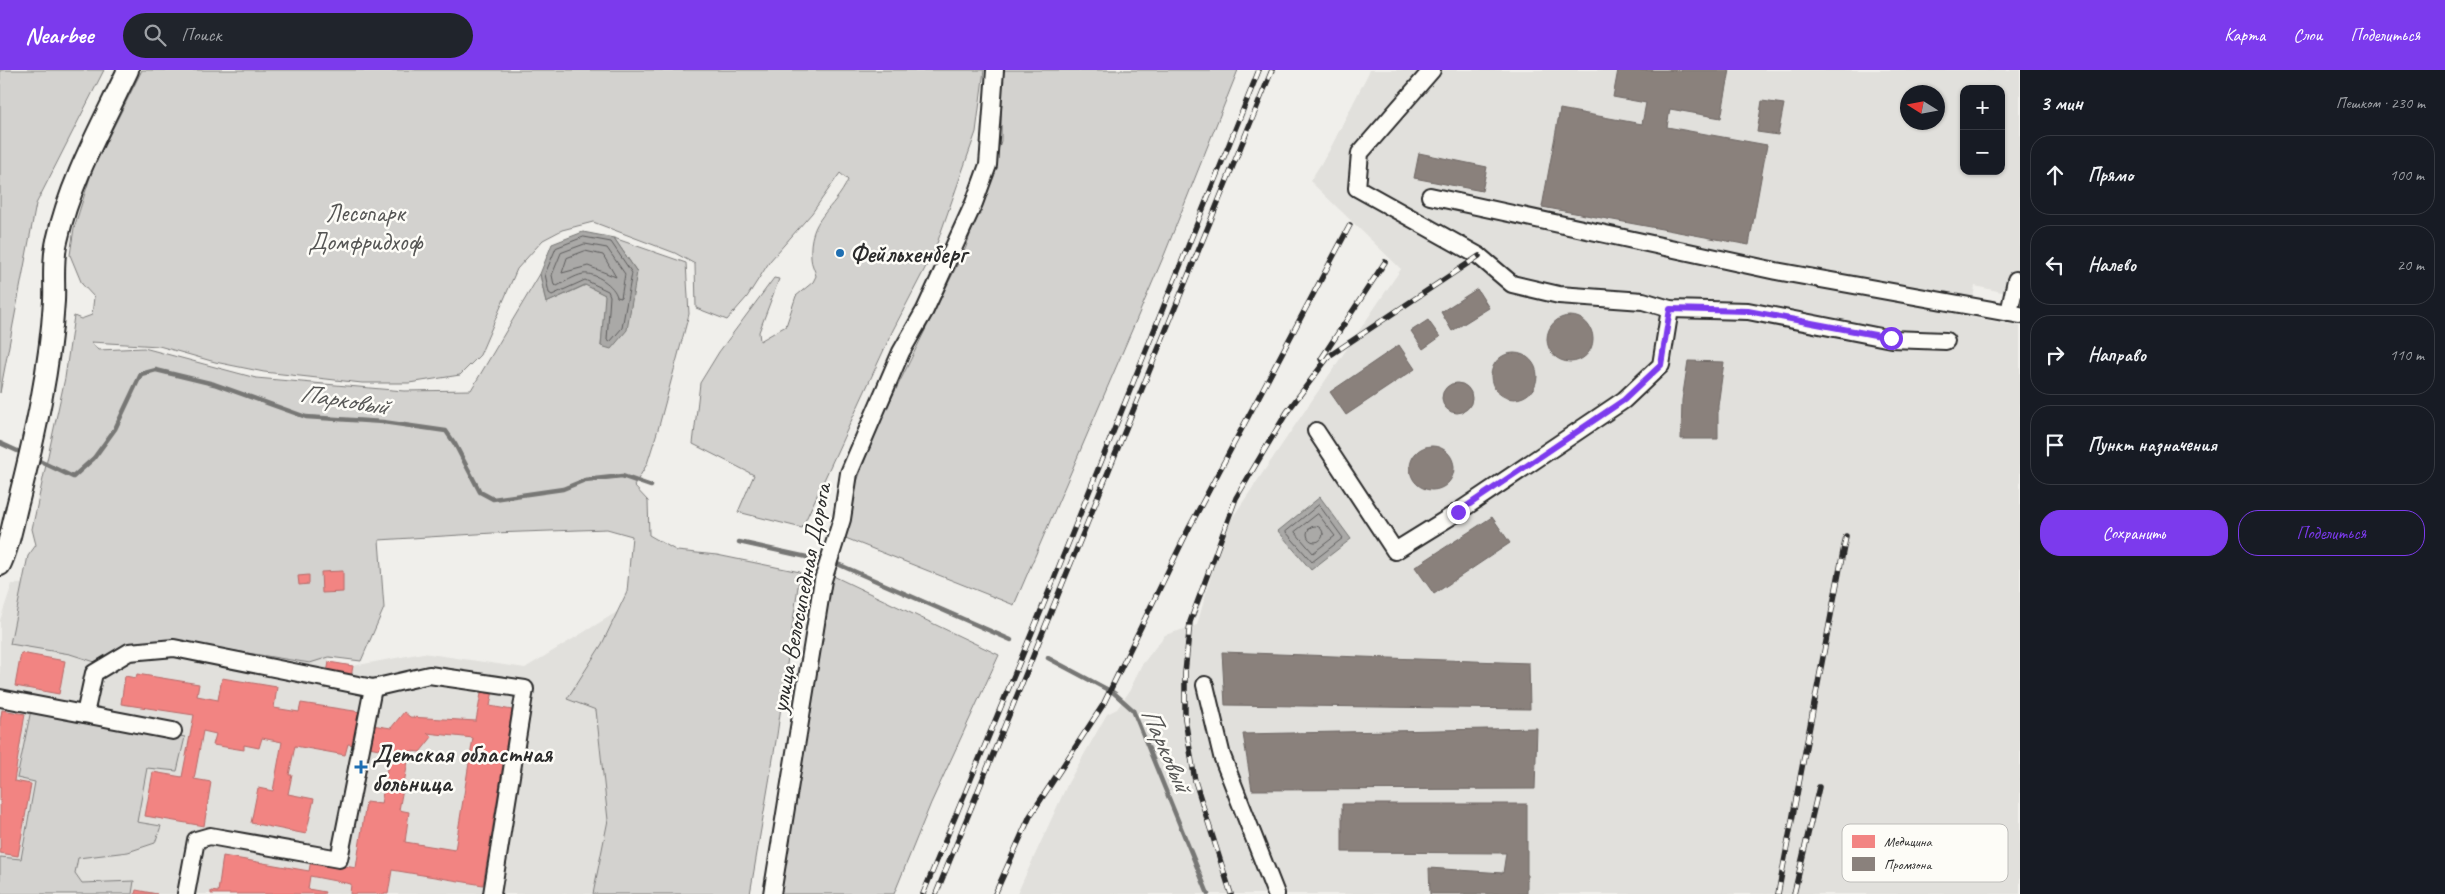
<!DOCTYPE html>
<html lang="ru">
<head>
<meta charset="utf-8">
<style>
	body { margin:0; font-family:Caveat,sans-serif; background:#20242c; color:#f1f3f6 }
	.controls { position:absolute; right:15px; top:15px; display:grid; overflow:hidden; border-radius:10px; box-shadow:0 1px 4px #0004 }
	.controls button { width:45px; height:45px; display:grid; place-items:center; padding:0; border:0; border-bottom:1px solid #363941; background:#171b24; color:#f1f3f6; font:25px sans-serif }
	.compass { position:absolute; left:1900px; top:15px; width:45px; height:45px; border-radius:50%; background:#171b24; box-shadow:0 1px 4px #0004; rotate:281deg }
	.stop { position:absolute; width:15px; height:15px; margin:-11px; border:4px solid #7c3aed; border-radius:50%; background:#fff }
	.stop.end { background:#7c3aed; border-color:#fff; box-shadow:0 1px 5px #0008 }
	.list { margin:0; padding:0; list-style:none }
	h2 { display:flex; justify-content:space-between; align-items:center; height:65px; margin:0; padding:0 20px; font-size:21px }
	h2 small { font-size:16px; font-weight:400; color:#9ea1a6 }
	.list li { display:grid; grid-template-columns:32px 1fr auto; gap:15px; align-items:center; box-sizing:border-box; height:80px; margin:0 10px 10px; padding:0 10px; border:1px solid #363941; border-radius:20px }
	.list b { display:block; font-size:19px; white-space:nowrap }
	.list em { font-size:16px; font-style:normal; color:#9ea1a6 }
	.actions { display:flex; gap:10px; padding:15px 20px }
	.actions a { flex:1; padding:11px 0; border:1px solid #7c3aed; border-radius:20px; text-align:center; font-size:18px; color:#7c3aed }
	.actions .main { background:#7c3aed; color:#fff }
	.icon { flex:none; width:28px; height:28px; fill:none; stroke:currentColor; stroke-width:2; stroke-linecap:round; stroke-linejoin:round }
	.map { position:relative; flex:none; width:2020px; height:824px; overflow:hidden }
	header { display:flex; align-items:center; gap:30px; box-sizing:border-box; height:70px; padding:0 25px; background:#7c3aed; color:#fff }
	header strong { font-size:24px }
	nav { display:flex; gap:28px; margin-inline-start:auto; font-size:18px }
	.search { width:350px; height:45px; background:#20242c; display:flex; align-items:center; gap:12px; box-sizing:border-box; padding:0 18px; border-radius:28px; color:#9ea1a6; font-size:19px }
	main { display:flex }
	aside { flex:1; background:#171b24 }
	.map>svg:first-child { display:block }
</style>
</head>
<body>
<header>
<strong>Nearbee</strong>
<div class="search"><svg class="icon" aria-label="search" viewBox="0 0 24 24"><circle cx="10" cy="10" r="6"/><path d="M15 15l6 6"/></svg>Поиск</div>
<nav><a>Карта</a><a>Слои</a><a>Поделиться</a></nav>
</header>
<main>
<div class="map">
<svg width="2020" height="824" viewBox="0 0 2020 824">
	<rect width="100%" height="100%" fill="#f0efeb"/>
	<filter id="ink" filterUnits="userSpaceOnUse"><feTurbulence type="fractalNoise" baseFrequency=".02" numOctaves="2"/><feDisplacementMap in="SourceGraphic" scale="10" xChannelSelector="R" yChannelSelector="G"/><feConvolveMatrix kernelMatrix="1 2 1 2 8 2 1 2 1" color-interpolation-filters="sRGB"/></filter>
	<g filter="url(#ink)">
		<!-- built -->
		<g fill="#e1e0dc" fill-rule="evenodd">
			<path d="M1370,0H2020V226L1975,216L1970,247L2020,256V824H1017L1068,713L1107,644L1117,639L1129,622L1141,596L1165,565L1197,555L1224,460L1401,199L1310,111L1329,81ZM1964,19H2001V101H1964ZM1908,22H1938V52H1908Z"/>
			<polygon points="165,509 322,523 329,592 353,596 423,583 525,598 617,542 745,565 700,824 19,824 0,797 0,550 12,514"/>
		</g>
		<!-- green -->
		<g fill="#d3d2cf" stroke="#7f7e7d">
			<polygon points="0,0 104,0 36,134 0,323"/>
			<path d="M142,0H984L976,62L935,179L893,260L802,458L738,442L754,405L693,374L700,313L719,282L774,208L779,209L759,262L760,271L786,256L796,226L813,212L816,206C815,200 811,194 811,188C808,147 834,141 848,110L840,103L812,143L770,191L747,227L727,250L696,238L695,194L675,183L593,152L562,160L543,170L517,199L480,285L460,305L409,313H362L264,302L215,292L159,276L91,272L98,280L144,278L256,308L404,321L471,320L540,204L546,233L586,215L606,225L601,276L637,202L614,168L686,193L689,244L659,356L647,394L634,416L648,431L649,465L677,481L717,485L800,502L777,665L750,824H593L608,750L596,640L567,629L602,574L627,522L632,466L607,459L493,463L379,470L384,538L361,591L329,587L310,593L179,572L134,573L95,592L70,584L10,574L28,486L36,475L32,459L65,308L74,246L81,249L92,245L94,227L82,214L70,185L74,158L93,98Z"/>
			<polygon points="1002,0 1238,0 1165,183 1014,535 838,465 874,364 966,177 1001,71"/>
			<polygon points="827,503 999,585 931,733 894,824 777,824"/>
			<polygon points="31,640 185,667 177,701 147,698 137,752 161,756 155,773 128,782 78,788 75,803 82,813 134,811 132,824 0,824 0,787 21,789 35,712 17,708"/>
		</g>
		<!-- water -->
		<g fill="#aaa9a7" stroke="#777775">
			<polygon points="583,162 614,168 637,202 627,260 611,279 601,276 605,225 585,215 546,233 540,204 552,174"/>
			<polygon points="1320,427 1351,469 1311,500 1278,461"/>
		</g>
		<!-- health -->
		<g fill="#f28482" stroke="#b66968" fill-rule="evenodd">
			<polygon points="343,501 343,522 322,523 321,502"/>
			<polygon points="309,505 309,514 299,515 298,506"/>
			<polygon points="21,583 65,591 59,624 15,616"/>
			<polygon points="329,592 353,596 351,607 327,603"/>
			<path d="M137,604L199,614L197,626L218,630L222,608L277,617L274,638L299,642L301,633L361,642L359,653L391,658L404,642L410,647L476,651L482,618L493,620L490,636L512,640L483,815L392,800L388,824H350L351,814L310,806L308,819L325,822L324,824H211V821L218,822L223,786L309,801L311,790L356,798L366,732L381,734L389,687L384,689L379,679L364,676L348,674L345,685L295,676L289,705H292L288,724L314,729L306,764L251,753L258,718L273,721L282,672L262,668L259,678L244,675V680L213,675L216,664L203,661L194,709L211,712L204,756L145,746L153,702L182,707L194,645L121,634L125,606L136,608ZM427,663L473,668L455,780L405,772L409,742L399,740L410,681L420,682L432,667Z"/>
			<polygon points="2,640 25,644 14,711 31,714 18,786 0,783 0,651"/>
			<polygon points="136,820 157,824 135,824"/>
		</g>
		<!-- industry -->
		<g fill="#8a817c" stroke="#6e6764">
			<polygon points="1618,0 1730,0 1721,48 1670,39 1667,57 1767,75 1749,175 1542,137 1560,39 1642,54 1646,33 1613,27"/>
			<polygon points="1762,31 1784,34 1778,65 1757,62"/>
			<polygon points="1419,83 1487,97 1482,121 1414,108"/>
			<polygon points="1477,219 1489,238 1452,261 1441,242"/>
			<circle cx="1570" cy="269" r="23"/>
			<polygon points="1428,250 1440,267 1423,279 1411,261"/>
			<polygon points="1399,275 1415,299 1346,345 1330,322"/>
			<circle cx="1514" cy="306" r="23"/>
			<polygon points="1688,291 1724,292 1718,336 1718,369 1681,369 1682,330"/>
			<circle cx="1457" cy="328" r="15"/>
			<circle cx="1432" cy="398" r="22"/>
			<polygon points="1492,447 1510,473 1434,524 1415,497"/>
			<polygon points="1222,582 1529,593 1530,639 1225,635"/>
			<polygon points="1537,658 1535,719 1252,720 1243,664"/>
			<polygon points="1342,734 1527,734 1527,824 1430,824 1429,798 1503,803 1506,783 1342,782"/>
		</g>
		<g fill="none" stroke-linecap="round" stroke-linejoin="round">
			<!-- shore -->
			<g stroke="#5e5d5d" stroke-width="1">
				<polygon points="584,167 611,172 632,203 622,258 610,272 607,270 610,226 608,221 585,210 552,225 549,223 545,204 556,178"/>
				<path d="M585,174L607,178L625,204L621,228L617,227C615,216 595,202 583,204C574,206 565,212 557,216L554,215L552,205L561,183Z"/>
				<polygon points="585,181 603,185 616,207 588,196 562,203 567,188"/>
				<polygon points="1319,435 1343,468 1312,492 1286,462"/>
				<polygon points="1318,444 1335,466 1313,483 1295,462"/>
				<circle cx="1315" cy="464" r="8"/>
			</g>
			<!-- stream -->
			<g stroke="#777775" stroke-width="4.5">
				<polyline points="0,373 24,384"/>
				<polyline points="33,388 73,407 94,388 115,359 141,304 156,300 214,314 306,347 383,352 446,361 455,374 480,422 493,429 563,419 585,410 622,406 651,416"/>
				<polyline points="739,472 825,491"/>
				<polyline points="833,492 1011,570"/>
				<polyline points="1048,588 1114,623 1133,640 1208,824"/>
			</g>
			<defs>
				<g id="minor">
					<polyline points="1432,0 1360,83 1357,118 1479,186 1512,214 1559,225 1643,231 1670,239 1748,241 1891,269 1946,271"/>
					<polyline points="1430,126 1776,201 2020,245"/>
					<polyline points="2009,243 2016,210 2020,211"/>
					<polyline points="1316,361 1395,481 1458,442 1624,330 1661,295 1670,239"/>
					<polyline points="1205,615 1222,686 1276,824"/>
					<polyline points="0,628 173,661"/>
					<polyline points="85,644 94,603 129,582 174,578 373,618 429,605 525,619 492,824"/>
					<polyline points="186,824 196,770 210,766 339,789 373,618"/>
					<polyline points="772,824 823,510 842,449 849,403 901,282 925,240 974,133 988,95 995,0"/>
				</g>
				<path id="major" d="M0,495C10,475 13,451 19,429C35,365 50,298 54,231C55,211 52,191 57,171C70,111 102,55 128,0"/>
			</defs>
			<!-- minor casing -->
			<use href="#minor" stroke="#2b2b2b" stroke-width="20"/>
			<!-- major casing -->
			<use href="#major" stroke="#2b2b2b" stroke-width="24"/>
			<!-- minor -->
			<use href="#minor" stroke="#fdfcf7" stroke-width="16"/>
			<!-- major -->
			<use href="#major" stroke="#fdfcf7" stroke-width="20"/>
			<defs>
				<g id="rail">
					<polyline points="1321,289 1385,192"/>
					<polyline points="923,824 1045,531 1259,0"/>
					<polyline points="936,824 1272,0"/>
					<polyline points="995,824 1030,746 1103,635 1189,458 1350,155"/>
					<polyline points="1231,824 1195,711 1185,649 1185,603 1190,552 1236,428 1287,342 1329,286 1479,186"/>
					<polyline points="1778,824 1846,466"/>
					<polyline points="1794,824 1819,717"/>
				</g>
			</defs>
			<!-- rail casing -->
			<use href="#rail" stroke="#2b2b2b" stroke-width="5.5"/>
			<!-- rail -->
			<use href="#rail" stroke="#fdfcf7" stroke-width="4" stroke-dasharray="11" stroke-linecap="butt"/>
		</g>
	</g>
	<g fill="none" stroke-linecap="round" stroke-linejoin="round" filter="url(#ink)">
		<!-- route -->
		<polyline stroke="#7c3aed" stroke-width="6" points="1458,442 1624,330 1661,295 1670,239 1748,241 1891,268"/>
	</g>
	<!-- markers -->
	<g fill="#1f6fb2" stroke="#fdfcf7" stroke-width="2">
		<circle cx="840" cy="183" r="5"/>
		<path d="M358.5 689.5h5v5h5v5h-5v5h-5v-5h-5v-5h5z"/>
	</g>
	<g text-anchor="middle" stroke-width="5" stroke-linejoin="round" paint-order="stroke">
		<!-- park labels -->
		<g font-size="25" fill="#555554" stroke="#fdfcf7">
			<text x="365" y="151">Лесопарк<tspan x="365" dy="29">Домфридхоф</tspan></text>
		</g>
		<!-- poi labels -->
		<g font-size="25" font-weight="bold" fill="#2b2b2b" stroke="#fdfcf7" text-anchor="start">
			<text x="850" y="192">Фейльхенберг</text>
			<text x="372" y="692">Детская областная<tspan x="372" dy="29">больница</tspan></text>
		</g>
		<!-- street labels -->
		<g font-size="25" fill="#2b2b2b" stroke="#fdfcf7">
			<text transform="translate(800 528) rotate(-79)" y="9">улица Велосипедная Дорога</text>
		</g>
		<!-- water labels -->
		<g font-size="26" font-style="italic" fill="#575756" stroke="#fdfcf7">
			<text transform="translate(344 329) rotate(9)" y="9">Парковый</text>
			<text transform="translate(1167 679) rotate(66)" y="9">Парковый</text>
		</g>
	</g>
	<!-- legend -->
	<rect x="1842" y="754" width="166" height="58" rx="8" fill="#fdfcf7" stroke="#bebdba" stroke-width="1"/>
	<rect x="1852" y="765" width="23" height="13" fill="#f28482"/>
	<rect x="1852" y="787" width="23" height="14" fill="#8a817c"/>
	<g font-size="14" fill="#2b2b2b">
		<text x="1884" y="776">Медицина</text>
		<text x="1884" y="799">Промзона</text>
	</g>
</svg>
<div class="controls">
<button>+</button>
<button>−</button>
</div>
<svg class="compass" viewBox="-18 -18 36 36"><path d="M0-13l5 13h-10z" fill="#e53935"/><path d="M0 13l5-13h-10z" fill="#9ea1a6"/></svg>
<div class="stop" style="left:1891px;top:268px"></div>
<div class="stop end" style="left:1458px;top:442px"></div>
</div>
<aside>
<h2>3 мин<small>Пешком · 230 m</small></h2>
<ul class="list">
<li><svg class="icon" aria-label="ahead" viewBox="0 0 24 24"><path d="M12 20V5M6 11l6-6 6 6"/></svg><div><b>Прямо</b></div><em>100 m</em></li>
<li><svg class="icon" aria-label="left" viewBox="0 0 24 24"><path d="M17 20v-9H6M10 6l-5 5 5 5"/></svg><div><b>Налево</b></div><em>20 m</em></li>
<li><svg class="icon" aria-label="right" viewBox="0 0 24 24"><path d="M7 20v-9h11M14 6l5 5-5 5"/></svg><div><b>Направо</b></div><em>110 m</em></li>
<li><svg class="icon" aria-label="arrive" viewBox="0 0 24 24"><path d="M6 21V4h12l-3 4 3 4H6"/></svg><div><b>Пункт назначения</b></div></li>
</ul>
<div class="actions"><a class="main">Сохранить</a><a>Поделиться</a></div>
</aside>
</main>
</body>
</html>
